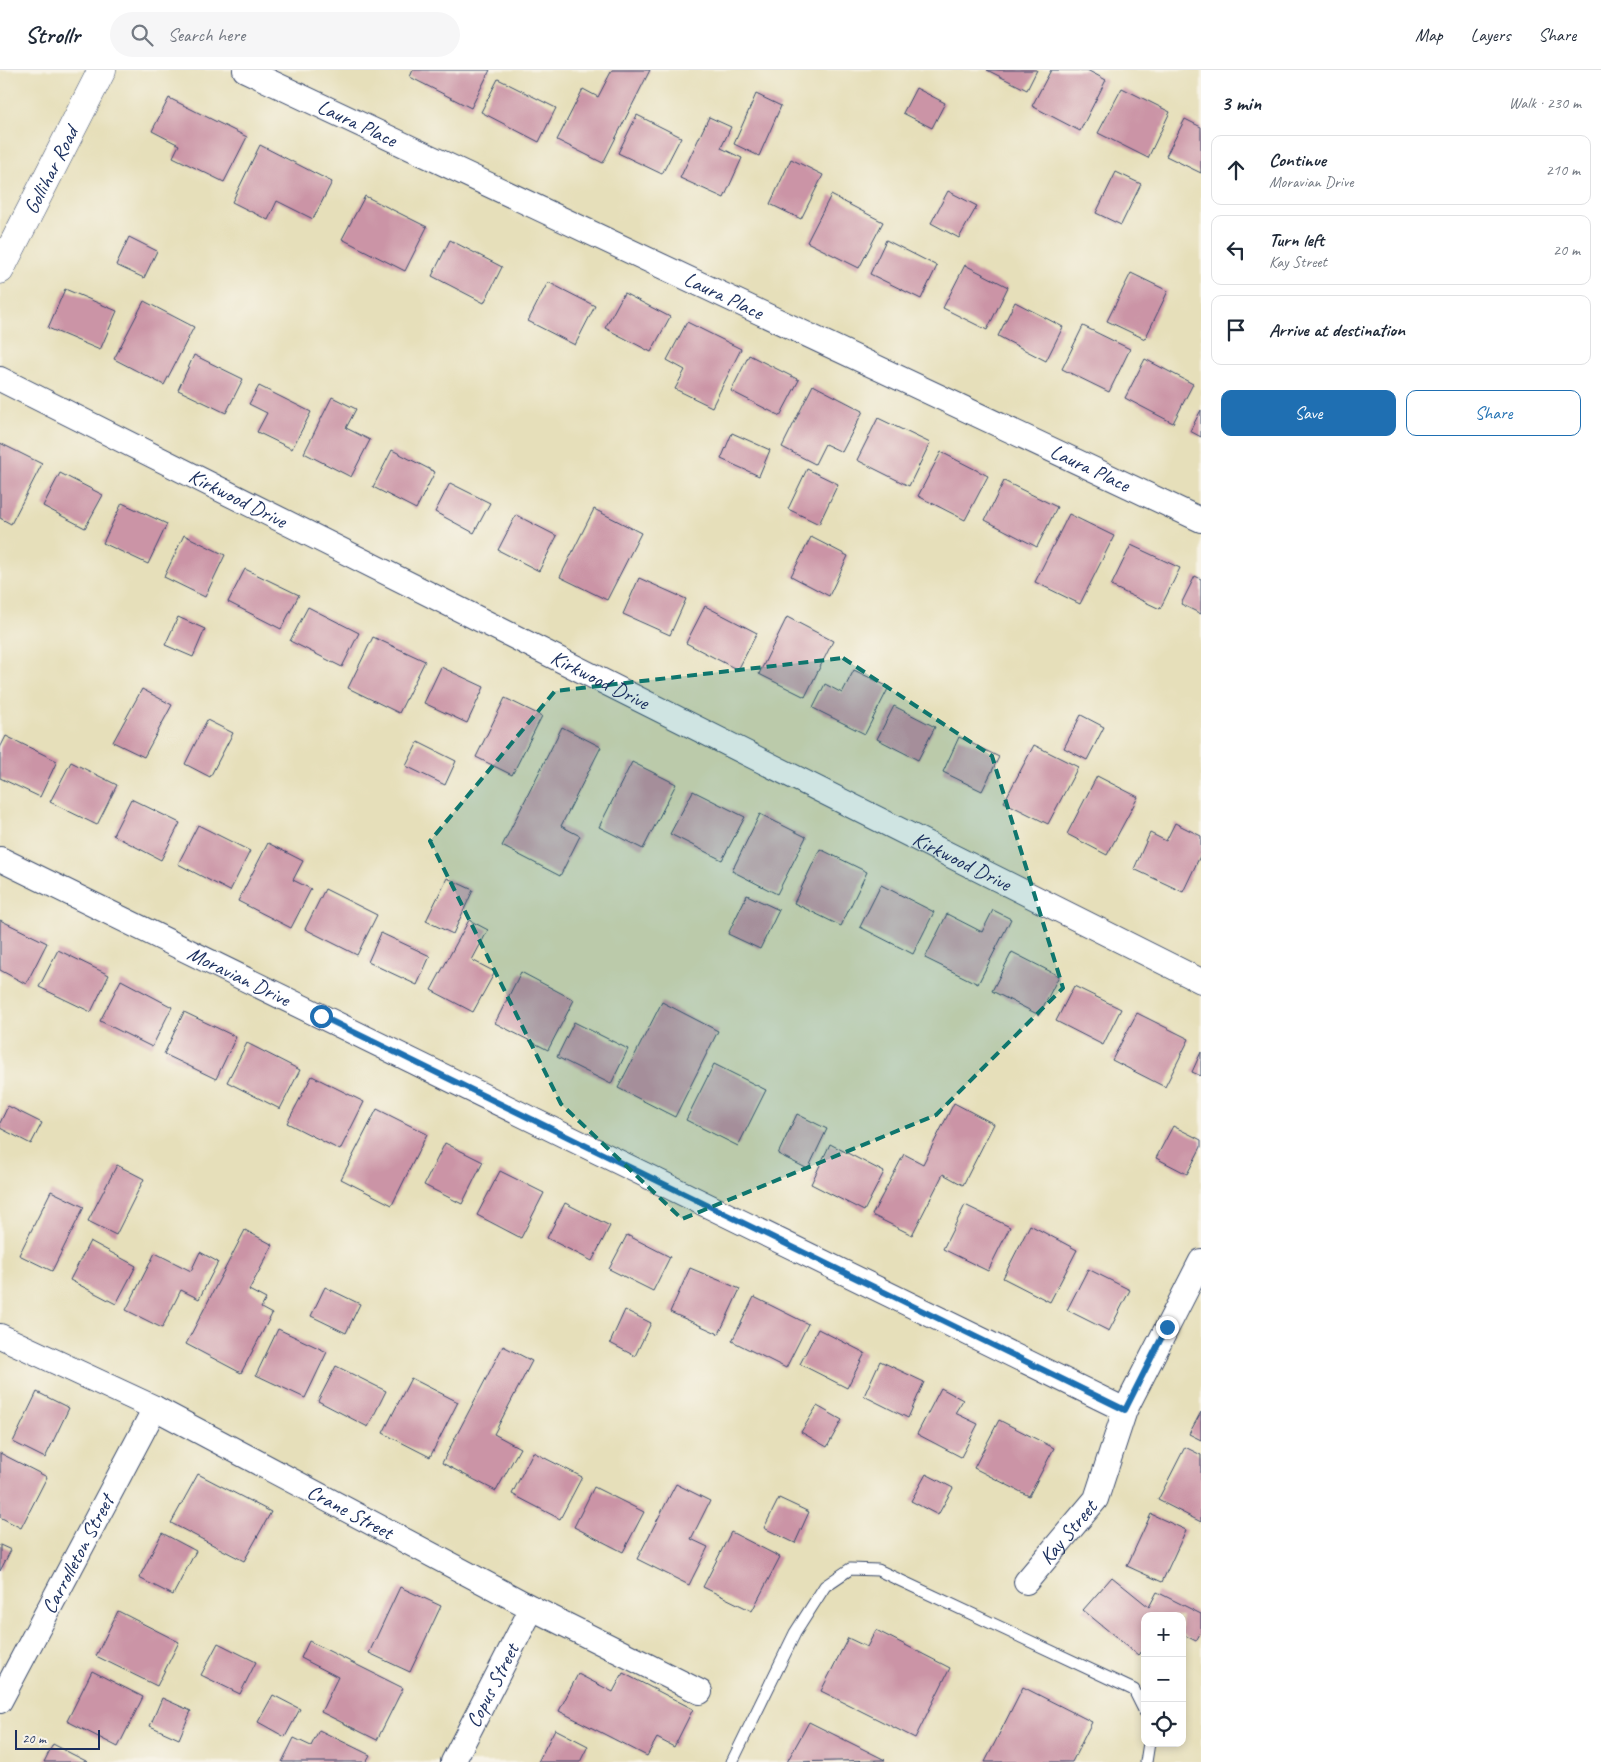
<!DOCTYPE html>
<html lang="en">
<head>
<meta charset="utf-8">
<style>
	body { margin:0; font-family:Caveat,sans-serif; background:#f6f6f7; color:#1f2937 }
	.controls { position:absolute; right:15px; bottom:15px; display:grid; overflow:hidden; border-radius:10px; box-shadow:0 2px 8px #0003 }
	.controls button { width:45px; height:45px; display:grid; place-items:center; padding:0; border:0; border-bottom:1px solid #e0e1e3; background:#fff; color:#1f2937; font:25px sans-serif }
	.scale { position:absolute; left:15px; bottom:12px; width:85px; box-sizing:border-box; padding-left:5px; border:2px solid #1b2f5e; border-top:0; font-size:14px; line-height:18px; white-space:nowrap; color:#1b2f5e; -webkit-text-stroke:4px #f7f3e8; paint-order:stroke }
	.stop { position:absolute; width:15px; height:15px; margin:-11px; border:4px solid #1f6fb2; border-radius:50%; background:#fff }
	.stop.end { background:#1f6fb2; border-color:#fff; box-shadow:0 1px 5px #0008 }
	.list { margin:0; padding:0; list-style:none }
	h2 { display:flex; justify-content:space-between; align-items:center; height:65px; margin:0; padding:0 20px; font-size:21px }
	h2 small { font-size:16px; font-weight:400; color:#747a83 }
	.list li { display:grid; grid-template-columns:32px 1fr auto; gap:15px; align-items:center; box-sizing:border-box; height:70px; margin:0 10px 10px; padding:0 10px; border:1px solid #e0e1e3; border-radius:10px }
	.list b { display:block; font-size:19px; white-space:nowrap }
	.list p { margin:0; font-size:16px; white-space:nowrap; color:#747a83 }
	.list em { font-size:16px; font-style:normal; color:#747a83 }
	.actions { display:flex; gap:10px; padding:15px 20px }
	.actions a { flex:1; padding:11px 0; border:1px solid #1f6fb2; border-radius:10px; text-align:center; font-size:18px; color:#1f6fb2 }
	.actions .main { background:#1f6fb2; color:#fff }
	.icon { flex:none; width:28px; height:28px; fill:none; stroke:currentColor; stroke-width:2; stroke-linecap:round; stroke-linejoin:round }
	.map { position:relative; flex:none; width:1201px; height:1692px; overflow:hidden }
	header { display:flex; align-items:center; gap:30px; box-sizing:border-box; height:70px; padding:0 25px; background:#fff; border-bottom:1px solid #e0e1e3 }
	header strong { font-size:24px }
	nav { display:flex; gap:28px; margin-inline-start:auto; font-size:18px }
	.search { width:350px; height:45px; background:#f6f6f7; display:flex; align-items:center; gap:12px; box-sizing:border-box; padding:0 18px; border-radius:28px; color:#747a83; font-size:19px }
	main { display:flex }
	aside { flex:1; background:#fff }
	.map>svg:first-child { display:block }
</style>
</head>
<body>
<header>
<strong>Strollr</strong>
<div class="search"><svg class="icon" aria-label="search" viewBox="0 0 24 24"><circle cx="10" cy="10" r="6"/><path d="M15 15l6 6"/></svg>Search here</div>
<nav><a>Map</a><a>Layers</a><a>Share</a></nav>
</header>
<main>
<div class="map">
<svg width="1201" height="1692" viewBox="0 0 1201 1692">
	<rect width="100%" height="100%" fill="#f7f3e8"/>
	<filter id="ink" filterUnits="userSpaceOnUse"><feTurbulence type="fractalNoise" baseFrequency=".02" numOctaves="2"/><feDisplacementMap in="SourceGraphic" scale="10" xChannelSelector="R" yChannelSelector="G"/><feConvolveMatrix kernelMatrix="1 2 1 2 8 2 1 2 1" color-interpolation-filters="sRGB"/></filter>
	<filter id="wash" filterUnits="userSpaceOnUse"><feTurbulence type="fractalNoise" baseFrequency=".0096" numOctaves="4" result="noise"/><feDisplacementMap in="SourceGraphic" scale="20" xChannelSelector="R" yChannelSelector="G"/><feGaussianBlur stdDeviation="1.12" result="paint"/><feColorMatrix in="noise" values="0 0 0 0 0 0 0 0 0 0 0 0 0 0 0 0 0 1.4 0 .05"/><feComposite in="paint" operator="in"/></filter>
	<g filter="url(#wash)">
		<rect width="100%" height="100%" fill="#e6dfba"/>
		<g id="blocks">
			<!-- building -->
			<g fill="#cb94a6">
				<polygon points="413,0 490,0 471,38 410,7"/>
				<polygon points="612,0 650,0 603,93 557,70 583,19 598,27"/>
				<polygon points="987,0 1037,0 1027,20"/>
				<polygon points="1051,0 1087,0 1106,10 1080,61 1032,36"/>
				<polygon points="498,9 556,38 539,72 481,42"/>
				<polygon points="916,18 945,33 932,58 903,43"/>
				<polygon points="1122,18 1170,42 1148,88 1098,63"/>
				<polygon points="756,24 781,36 759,86 734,74"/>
				<polygon points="169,28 247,67 224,112 173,87 179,75 152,61"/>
				<polygon points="637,45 681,67 662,104 618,83"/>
				<polygon points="709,47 731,57 721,78 742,88 724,128 680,108"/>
				<polygon points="1185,49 1201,57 1201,103 1166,86"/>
				<polygon points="260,75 332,112 313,149 277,131 268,150 232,132"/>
				<polygon points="791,89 823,105 801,149 770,134"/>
				<polygon points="1116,102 1141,114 1121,155 1096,143"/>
				<polygon points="948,121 977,136 959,168 931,153"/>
				<polygon points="831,125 883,152 859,198 807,172"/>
				<polygon points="365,126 427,157 405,201 342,169"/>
				<polygon points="129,167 157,181 144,208 116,195"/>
				<polygon points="450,170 502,197 484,233 432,206"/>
				<polygon points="886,170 937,196 921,229 870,204"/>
				<polygon points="965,195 1008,217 987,260 943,238"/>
				<polygon points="1131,203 1168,221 1145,269 1107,251"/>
				<polygon points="548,212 595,236 575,275 528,251"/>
				<polygon points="65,219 117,241 100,280 48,258"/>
				<polygon points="624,223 670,247 651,282 605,258"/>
				<polygon points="144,231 194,257 164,315 114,289"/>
				<polygon points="1015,232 1063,257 1046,291 998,266"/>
				<polygon points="687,252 741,279 712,337 675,319 685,300 667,290"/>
				<polygon points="1083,256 1130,279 1109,322 1062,299"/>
				<polygon points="194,285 243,309 226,343 178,320"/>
				<polygon points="749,285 799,310 780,346 731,321"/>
				<polygon points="1145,289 1193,314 1173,353 1125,328"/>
				<polygon points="813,315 863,341 842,382 825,374 815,394 782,377"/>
				<polygon points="259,316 311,342 292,379 257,362 267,343 249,334"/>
				<polygon points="332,327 356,339 346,358 370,370 351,407 304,383"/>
				<polygon points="1201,340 1201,367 1190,361"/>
				<polygon points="878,348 930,373 909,416 857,390"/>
				<polygon points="732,363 770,380 759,406 721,389"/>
				<polygon points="0,373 42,394 11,454 0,448"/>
				<polygon points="392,380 435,402 416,439 373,417"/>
				<polygon points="941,382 988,406 965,450 918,426"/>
				<polygon points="807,399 838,414 819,454 788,439"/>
				<polygon points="60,403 103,425 85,458 43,436"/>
				<polygon points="1004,411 1057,437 1037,477 985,450"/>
				<polygon points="450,413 490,433 474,463 435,442"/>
				<polygon points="122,433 167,454 148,494 103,473"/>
				<polygon points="594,439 641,463 607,530 560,507"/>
				<polygon points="1069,444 1114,466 1080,534 1035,512"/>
				<polygon points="516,445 557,466 539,501 498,480"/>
				<polygon points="184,465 225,485 205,527 164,507"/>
				<polygon points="811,467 848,486 829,526 791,506"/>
				<polygon points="1131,475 1180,498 1160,539 1111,516"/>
				<polygon points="245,499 299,525 281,559 228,532"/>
				<polygon points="1195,506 1201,509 1201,544 1181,534"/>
				<polygon points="639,508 686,529 670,565 623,544"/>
				<polygon points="705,536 757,563 738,600 686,573"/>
				<polygon points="308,537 359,563 342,597 290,571"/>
				<polygon points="178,547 205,559 193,587 165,575"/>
				<polygon points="787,547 833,571 805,627 759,604"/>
				<polygon points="373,567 425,591 399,643 348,618"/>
				<polygon points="441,597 484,617 467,653 424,633"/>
				<polygon points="854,600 889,617 865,664 813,638 825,614 842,623"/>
				<polygon points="142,619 172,635 144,687 113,672"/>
				<polygon points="505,628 542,646 512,705 476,687"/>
				<polygon points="894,636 935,657 918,690 877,669"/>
				<polygon points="1081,645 1104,657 1087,690 1064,678"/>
				<polygon points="207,650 233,663 210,707 185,694"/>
				<polygon points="562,657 601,677 561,756 580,766 560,806 502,776"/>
				<polygon points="6,666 57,691 40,727 0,708 0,678"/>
				<polygon points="959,667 999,687 982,721 943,702"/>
				<polygon points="418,672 456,691 445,715 406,696"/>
				<polygon points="1034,675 1078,697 1048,754 1004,732"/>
				<polygon points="71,692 117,715 97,755 50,732"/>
				<polygon points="632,692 676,714 643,779 599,757"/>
				<polygon points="1097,706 1138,727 1107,785 1067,764"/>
				<polygon points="693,721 745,747 722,790 670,764"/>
				<polygon points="131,729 180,753 161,790 113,765"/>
				<polygon points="760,744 806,767 777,824 732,801"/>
				<polygon points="1175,753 1201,766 1201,784 1183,822 1134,799 1150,763 1166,771"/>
				<polygon points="198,755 250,781 230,821 178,794"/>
				<polygon points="268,773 303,791 293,810 311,819 291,858 238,831"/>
				<polygon points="820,779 867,802 841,856 794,833"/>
				<polygon points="447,808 473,820 453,864 426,851"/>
				<polygon points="881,815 934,842 913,884 860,857"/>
				<polygon points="325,819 377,845 357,885 305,859"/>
				<polygon points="747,825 779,840 760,879 728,864"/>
				<polygon points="993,840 1011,849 978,914 925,888 947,844 982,862"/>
				<polygon points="0,850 47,873 26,914 0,900"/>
				<polygon points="469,850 488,860 472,890 495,902 473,942 431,920"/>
				<polygon points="381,863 430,886 417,915 368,892"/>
				<polygon points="58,880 109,905 91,942 39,917"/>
				<polygon points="1012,882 1059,906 1039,945 992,921"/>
				<polygon points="521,902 574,930 548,980 495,953"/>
				<polygon points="121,910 172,937 152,977 100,951"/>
				<polygon points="1074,916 1121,939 1103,975 1056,951"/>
				<polygon points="662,932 718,961 675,1047 618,1018"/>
				<polygon points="184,942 236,967 216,1009 164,984"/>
				<polygon points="1137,943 1189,969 1165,1017 1112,990"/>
				<polygon points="574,952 628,979 611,1014 557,987"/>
				<polygon points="247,973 300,1000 280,1039 227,1012"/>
				<polygon points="1201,982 1201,1006 1192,1002"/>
				<polygon points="714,994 766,1020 738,1076 686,1050"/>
				<polygon points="312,1006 364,1032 340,1080 287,1053"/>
				<polygon points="954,1033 994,1054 963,1115 943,1104 912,1165 872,1145 904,1084 923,1094"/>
				<polygon points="8,1036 42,1053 31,1074 0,1058 0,1053"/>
				<polygon points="377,1039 427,1064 392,1135 341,1109"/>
				<polygon points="797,1044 827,1059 808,1099 778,1084"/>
				<polygon points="1173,1056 1201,1070 1201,1077 1187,1104 1156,1088"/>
				<polygon points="445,1073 483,1092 462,1134 424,1115"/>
				<polygon points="830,1074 884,1102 864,1141 811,1114"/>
				<polygon points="117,1095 144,1109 116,1165 88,1151"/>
				<polygon points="500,1101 544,1123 521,1168 477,1145"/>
				<polygon points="51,1121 84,1137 52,1201 19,1185"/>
				<polygon points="565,1133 610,1156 592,1191 547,1168"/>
				<polygon points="965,1135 1010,1157 988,1201 943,1179"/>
				<polygon points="1030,1155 1077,1180 1050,1232 1003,1208"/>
				<polygon points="245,1160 273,1175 249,1220 266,1229 261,1238 272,1244 241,1303 186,1274"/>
				<polygon points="627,1165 670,1187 653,1221 609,1199"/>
				<polygon points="90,1171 136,1196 116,1234 70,1210"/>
				<polygon points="200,1182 218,1192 199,1229 181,1220 162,1258 126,1240 155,1183 191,1201"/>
				<polygon points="690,1198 740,1219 719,1264 670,1242"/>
				<polygon points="1088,1199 1130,1220 1109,1261 1067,1240"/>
				<polygon points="325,1217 360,1234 346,1263 311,1246"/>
				<polygon points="754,1227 808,1254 786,1298 732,1271"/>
				<polygon points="625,1240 651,1253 635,1286 610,1273"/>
				<polygon points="278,1259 327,1282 305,1328 256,1305"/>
				<polygon points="818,1259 865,1283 847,1318 800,1294"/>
				<polygon points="503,1276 532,1291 494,1364 520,1378 496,1421 442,1393"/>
				<polygon points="880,1291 924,1312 908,1348 864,1326"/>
				<polygon points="336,1296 386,1321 368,1357 318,1331"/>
				<polygon points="411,1308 458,1332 430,1387 383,1363"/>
				<polygon points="941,1318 963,1330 955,1343 978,1354 961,1387 917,1364"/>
				<polygon points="37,1322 69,1338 45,1388 13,1372"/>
				<polygon points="817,1336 842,1350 827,1377 801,1362"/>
				<polygon points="1201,1342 1201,1370 1189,1364"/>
				<polygon points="999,1350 1054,1378 1029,1426 974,1398"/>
				<polygon points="1185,1377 1201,1385 1201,1452 1158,1430"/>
				<polygon points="533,1382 582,1407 560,1449 512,1424"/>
				<polygon points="0,1383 47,1407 21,1458 0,1447"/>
				<polygon points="198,1404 271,1442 244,1491 171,1453"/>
				<polygon points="926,1404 953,1418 938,1445 911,1431"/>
				<polygon points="676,1414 710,1431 691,1469 708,1477 689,1515 637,1489"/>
				<polygon points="594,1417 644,1442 623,1482 574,1457"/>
				<polygon points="779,1428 809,1442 795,1473 764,1458"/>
				<polygon points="1151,1444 1186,1460 1162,1512 1127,1496"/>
				<polygon points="731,1462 780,1487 752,1541 703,1517"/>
				<polygon points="162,1463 196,1481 173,1525 139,1508"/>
				<polygon points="0,1475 11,1480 0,1501"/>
				<polygon points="1112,1507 1149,1537 1157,1522 1201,1544 1201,1562 1196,1571 1182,1564 1182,1546 1145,1546 1145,1577 1138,1585 1083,1540"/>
				<polygon points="400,1517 441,1536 410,1602 369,1583"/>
				<polygon points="118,1541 179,1572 157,1616 96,1586"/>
				<polygon points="876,1560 950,1598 915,1668 821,1621 848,1568 867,1577"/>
				<polygon points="309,1571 403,1618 377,1670 321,1642 338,1607 301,1588"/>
				<polygon points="218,1573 256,1592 240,1624 201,1605"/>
				<polygon points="92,1601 143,1627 118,1677 67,1651"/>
				<polygon points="623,1603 693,1639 674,1677 657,1668 647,1686 559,1641 578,1604 613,1622"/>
				<polygon points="1023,1617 1092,1652 1072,1692 985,1692"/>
				<polygon points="273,1625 300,1639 285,1667 258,1652"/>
				<polygon points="162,1628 191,1641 179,1669 150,1656"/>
				<polygon points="809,1652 885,1690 787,1692"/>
				<polygon points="555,1659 588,1676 580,1692 538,1692"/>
				<polygon points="319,1660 370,1685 366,1692 282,1692 294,1668 311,1676"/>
				<polygon points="53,1674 72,1684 88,1692 44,1692"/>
			</g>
		</g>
	</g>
	<g filter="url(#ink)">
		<use href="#blocks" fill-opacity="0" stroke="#39496c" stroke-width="1"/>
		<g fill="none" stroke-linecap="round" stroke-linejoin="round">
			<defs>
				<g id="service">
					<polyline points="732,1692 795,1563 825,1516 850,1499 878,1500 1134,1620 1145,1642"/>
					<polyline points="1146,1692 1149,1673"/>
				</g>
				<g id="minor">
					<path id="s1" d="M245,0L1201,450"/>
					<path id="s2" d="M0,309L1201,911"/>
					<path id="s3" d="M0,789L1125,1340"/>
					<path id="s4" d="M0,1266L155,1338L532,1538L700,1622"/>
					<path id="s5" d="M1026,1512L1096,1429L1125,1340L1201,1191"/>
					<path id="s6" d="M0,1631L155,1338"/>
					<path id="s7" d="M453,1692L532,1538"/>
				</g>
				<g id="secondary">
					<path id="s8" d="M0,200L102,0"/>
				</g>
			</defs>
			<!-- service casing -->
			<use href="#service" stroke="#39496c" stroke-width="13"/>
			<!-- minor casing -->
			<use href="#minor" stroke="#39496c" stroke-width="26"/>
			<!-- secondary casing -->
			<use href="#secondary" stroke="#39496c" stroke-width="29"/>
			<!-- service -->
			<use href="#service" stroke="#fff" stroke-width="11"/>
			<!-- minor -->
			<use href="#minor" stroke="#fff" stroke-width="24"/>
			<!-- secondary -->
			<use href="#secondary" stroke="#fff" stroke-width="28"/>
		</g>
	</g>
	<g fill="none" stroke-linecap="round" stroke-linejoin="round" filter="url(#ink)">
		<!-- route -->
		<polyline stroke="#1f6fb2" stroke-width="6" points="321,946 1125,1340 1167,1257"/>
	</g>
	<!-- marked area -->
	<path fill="#0f766e" fill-opacity="0.2" stroke="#0f766e" stroke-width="4" stroke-dasharray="10 6" stroke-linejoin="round" d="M843,588L992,686L1063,918L936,1045L682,1149L561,1034L430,771L555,621Z"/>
	<g text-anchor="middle" stroke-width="5" stroke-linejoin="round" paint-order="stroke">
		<!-- street labels -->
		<g font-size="21" fill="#1b2f5e" stroke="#f7f3e8">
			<text dy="7" stroke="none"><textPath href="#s1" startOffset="124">Laura Place</textPath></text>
			<text dy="7" stroke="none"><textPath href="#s8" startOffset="112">Gollihar Road</textPath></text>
			<text dy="7" stroke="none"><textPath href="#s1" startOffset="529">Laura Place</textPath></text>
			<text dy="7" stroke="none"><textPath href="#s1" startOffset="934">Laura Place</textPath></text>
			<text dy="7" stroke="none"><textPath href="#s2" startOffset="266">Kirkwood Drive</textPath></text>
			<text dy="7" stroke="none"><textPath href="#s2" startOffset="671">Kirkwood Drive</textPath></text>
			<text dy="7" stroke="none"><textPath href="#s2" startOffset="1076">Kirkwood Drive</textPath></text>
			<text dy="7" stroke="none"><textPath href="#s3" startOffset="266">Moravian Drive</textPath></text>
			<text dy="7" stroke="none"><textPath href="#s4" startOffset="392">Crane Street</textPath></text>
			<text dy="7" stroke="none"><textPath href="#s5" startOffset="65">Kay Street</textPath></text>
			<text dy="7" stroke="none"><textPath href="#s6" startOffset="166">Carrolleton Street</textPath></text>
			<text dy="7" stroke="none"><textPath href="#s7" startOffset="86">Copus Street</textPath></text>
		</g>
	</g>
</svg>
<div class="controls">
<button>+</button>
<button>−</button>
<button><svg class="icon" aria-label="locate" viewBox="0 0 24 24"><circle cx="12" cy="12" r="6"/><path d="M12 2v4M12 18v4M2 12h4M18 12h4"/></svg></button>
</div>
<div class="scale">20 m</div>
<div class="stop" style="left:321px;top:946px"></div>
<div class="stop end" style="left:1167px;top:1257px"></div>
</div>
<aside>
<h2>3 min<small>Walk · 230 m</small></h2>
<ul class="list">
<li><svg class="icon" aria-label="ahead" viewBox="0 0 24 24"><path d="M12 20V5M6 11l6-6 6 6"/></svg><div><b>Continue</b><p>Moravian Drive</p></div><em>210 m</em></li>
<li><svg class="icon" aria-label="left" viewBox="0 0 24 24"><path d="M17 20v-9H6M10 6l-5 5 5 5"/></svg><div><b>Turn left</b><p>Kay Street</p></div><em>20 m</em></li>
<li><svg class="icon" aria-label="arrive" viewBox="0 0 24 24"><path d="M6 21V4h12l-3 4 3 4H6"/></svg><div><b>Arrive at destination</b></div></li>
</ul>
<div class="actions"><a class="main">Save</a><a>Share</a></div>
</aside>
</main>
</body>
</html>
